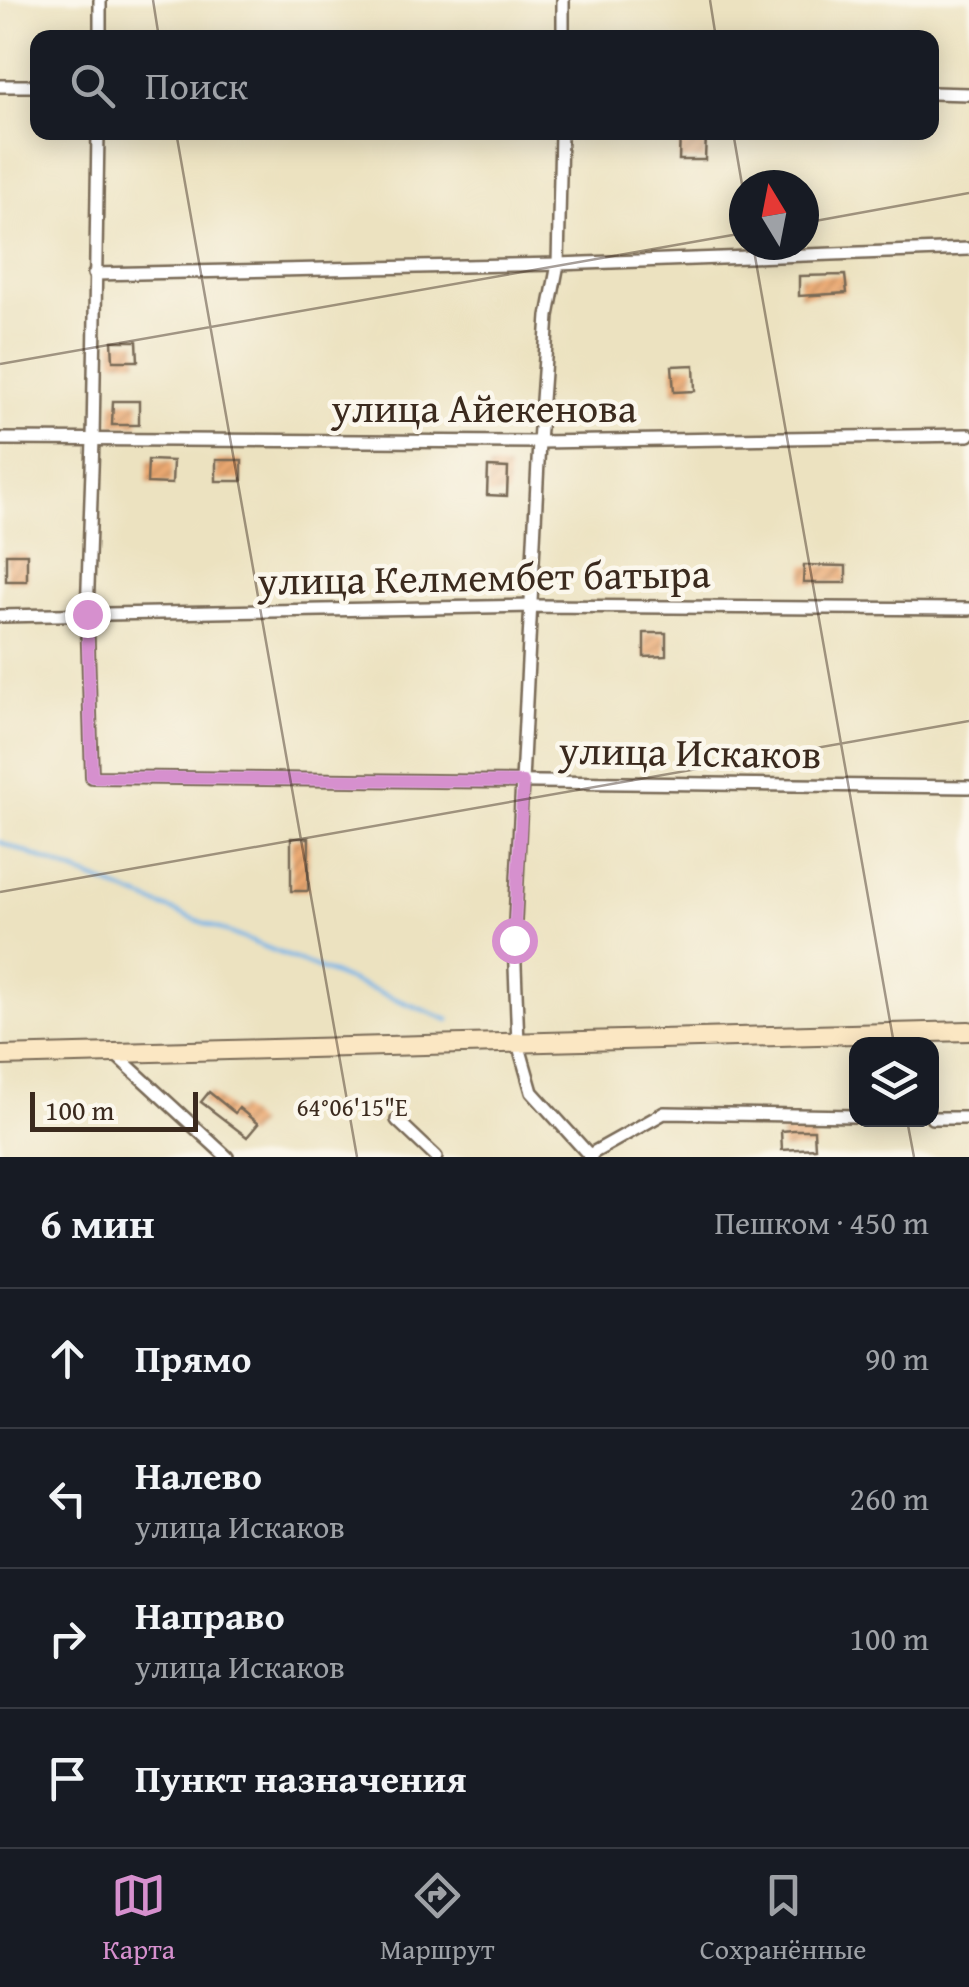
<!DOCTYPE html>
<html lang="ru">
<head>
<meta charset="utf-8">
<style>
	body { margin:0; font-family:"Gentium Book Plus",serif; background:#242831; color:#f1f3f6 }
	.controls { position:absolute; right:30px; bottom:30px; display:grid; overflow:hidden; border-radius:20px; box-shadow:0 5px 25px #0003 }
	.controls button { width:90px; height:90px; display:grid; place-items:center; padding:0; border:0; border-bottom:2px solid #363941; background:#171b24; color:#f1f3f6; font:50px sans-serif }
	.compass { position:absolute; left:729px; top:170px; width:90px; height:90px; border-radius:50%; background:#171b24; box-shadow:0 5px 25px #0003; rotate:350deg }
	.scale { position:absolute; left:30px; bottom:25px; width:168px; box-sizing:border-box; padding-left:10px; border:5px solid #3b2a1e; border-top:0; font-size:28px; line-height:35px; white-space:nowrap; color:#3b2a1e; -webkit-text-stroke:8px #fbf7ec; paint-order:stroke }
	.stop { position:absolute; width:30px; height:30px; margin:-22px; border:8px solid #d690ce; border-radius:50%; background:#fff }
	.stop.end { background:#d690ce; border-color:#fff; box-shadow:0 2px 10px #0008 }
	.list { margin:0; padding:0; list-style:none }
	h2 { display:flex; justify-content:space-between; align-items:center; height:130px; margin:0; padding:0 40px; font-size:42px }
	h2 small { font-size:32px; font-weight:400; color:#9ea1a6 }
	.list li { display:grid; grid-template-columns:65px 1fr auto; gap:30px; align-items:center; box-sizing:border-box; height:140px; padding:0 40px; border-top:2px solid #363941 }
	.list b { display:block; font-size:38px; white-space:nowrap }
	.list p { margin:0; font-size:32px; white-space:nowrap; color:#9ea1a6 }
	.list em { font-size:32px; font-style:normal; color:#9ea1a6 }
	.icon { flex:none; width:55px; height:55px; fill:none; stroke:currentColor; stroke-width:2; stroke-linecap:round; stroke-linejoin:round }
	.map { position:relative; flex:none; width:969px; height:1157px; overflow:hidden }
	.search { position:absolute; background:#171b24; box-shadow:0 5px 25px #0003; left:30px; right:30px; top:30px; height:110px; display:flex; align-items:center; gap:25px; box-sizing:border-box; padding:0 35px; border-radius:20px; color:#9ea1a6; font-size:38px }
	.sheet { height:690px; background:#171b24 }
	nav { display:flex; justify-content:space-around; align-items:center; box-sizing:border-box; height:140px; border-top:2px solid #363941; background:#171b24; font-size:28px; color:#9ea1a6 }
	nav a { display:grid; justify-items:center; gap:5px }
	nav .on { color:#d690ce }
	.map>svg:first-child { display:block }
</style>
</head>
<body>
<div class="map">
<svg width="969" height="1157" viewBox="0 0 969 1157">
	<defs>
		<pattern id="building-hatch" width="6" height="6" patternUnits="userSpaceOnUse" patternTransform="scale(2.5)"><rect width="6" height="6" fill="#eaa871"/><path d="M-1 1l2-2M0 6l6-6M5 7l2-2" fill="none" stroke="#bf895c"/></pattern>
	</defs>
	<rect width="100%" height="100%" fill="#fbf7ec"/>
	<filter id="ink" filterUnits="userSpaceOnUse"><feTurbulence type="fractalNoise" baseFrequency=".01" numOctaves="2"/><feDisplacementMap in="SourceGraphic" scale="20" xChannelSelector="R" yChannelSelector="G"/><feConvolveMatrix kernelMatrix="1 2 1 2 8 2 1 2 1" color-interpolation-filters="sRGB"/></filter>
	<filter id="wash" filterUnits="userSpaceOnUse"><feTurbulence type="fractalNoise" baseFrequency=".0048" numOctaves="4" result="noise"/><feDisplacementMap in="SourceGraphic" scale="40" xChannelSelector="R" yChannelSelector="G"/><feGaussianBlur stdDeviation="2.25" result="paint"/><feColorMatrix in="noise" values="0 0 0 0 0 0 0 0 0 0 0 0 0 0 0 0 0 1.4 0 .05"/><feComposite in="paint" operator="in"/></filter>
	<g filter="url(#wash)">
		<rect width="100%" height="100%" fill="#ece2c0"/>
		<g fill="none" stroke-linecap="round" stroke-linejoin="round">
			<!-- stream -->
			<polyline stroke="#74b4e8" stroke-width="4" points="0,842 449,1020"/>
		</g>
		<g id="blocks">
			<!-- building -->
			<g fill="url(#building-hatch)">
				<polygon points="680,133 706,134 705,160 679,160"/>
				<polygon points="845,275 847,293 799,296 799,276"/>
				<polygon points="112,341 137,341 138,361 113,361"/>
				<polygon points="694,365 695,391 674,392 672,366"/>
				<polygon points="113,401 139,401 139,425 112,425"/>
				<polygon points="148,460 173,461 172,484 147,483"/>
				<rect x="216" y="460" width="26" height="21"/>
				<polygon points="488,467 508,468 507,496 487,495"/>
				<rect x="6" y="554" width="21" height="27"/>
				<polygon points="804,565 846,566 846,583 803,583"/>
				<polygon points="644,633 666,633 666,656 644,657"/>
				<polygon points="291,838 309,838 308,891 291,891"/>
				<polygon points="209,1092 235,1113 239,1108 258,1124 247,1137 201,1102"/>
				<polygon points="793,1130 814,1130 815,1148 782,1150 781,1131"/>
			</g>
		</g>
	</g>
	<g filter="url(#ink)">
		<use href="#blocks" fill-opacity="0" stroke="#796a57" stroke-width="2.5"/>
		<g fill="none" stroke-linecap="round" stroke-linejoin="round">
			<defs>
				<g id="minor">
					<polyline points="100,38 100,0"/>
					<polyline points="563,38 563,0"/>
					<polyline points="0,86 38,86"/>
					<polyline points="932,93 969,94"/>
					<polyline points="98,132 93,440 87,615 92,777 969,787"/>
					<polyline points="561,132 558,264 548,316 539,442 514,941 518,1043 532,1092 591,1157"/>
					<polyline points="94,274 558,264 969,249"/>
					<polyline points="0,439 539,442 969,435"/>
					<polyline points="0,616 533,606 969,609"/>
					<polyline points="115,1054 227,1157"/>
					<polyline points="932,1118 969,1118"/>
					<polyline points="397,1120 436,1157"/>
					<polyline points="591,1156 589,1155 664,1113 856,1116"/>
				</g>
				<polyline id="secondary" points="0,1056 969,1031"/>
			</defs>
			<!-- minor casing -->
			<use href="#minor" stroke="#796a57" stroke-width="16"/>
			<!-- secondary casing -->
			<use href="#secondary" stroke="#796a57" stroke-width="22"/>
			<!-- minor -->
			<use href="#minor" stroke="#fff" stroke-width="11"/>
			<!-- secondary -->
			<use href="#secondary" stroke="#fbe7c3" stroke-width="18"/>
		</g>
	</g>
	<g fill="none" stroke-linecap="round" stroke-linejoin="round" filter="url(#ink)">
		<!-- route -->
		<polyline stroke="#d690ce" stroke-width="12" points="87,614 92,777 523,782 514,940"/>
	</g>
	<!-- ticks -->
	<path fill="none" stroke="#3b2a1e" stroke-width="2.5" stroke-opacity="0.45" d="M153,0L159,38M710,0L716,38M176,132L357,1157M733,132L744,196M804,223L969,193M753,245L894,1044M0,364L744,233M0,892L969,721M907,1120L914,1157"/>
	<g text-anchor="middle" stroke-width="9" stroke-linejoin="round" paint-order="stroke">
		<!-- street labels -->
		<g font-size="40" fill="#3b2a1e" stroke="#fbf7ec">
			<text x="484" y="422">улица Айекенова</text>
			<text transform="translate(484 577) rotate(-1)" y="14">улица Келмембет батыра</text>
			<text transform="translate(690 752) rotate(1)" y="14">улица Искаков</text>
		</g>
	</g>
	<g font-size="25" text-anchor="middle" fill="#3b2a1e" stroke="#fbf7ec" stroke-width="9" stroke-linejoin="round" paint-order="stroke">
		<text x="352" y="1116">64°06'15"E</text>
	</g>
</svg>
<div class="controls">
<button><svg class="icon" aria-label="layers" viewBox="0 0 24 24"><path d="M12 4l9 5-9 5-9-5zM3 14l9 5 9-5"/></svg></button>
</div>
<svg class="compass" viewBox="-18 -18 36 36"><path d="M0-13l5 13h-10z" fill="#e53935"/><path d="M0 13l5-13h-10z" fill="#9ea1a6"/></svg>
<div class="scale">100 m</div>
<div class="stop" style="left:514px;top:940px"></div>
<div class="stop end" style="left:87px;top:614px"></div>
<div class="search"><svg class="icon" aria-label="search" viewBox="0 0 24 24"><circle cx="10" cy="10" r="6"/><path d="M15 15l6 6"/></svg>Поиск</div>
</div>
<section class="sheet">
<h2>6 мин<small>Пешком · 450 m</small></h2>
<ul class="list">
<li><svg class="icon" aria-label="ahead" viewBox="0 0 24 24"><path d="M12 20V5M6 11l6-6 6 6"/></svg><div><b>Прямо</b></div><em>90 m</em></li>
<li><svg class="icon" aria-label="left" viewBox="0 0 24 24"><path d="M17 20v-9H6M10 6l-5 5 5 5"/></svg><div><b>Налево</b><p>улица Искаков</p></div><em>260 m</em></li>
<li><svg class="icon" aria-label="right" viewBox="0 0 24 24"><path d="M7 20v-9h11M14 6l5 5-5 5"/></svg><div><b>Направо</b><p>улица Искаков</p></div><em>100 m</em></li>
<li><svg class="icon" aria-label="arrive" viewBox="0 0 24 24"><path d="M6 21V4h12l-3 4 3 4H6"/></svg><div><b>Пункт назначения</b></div></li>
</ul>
</section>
<nav>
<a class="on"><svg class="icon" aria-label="map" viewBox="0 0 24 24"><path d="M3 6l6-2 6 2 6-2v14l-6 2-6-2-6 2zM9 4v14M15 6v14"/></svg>Карта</a>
<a><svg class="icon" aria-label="directions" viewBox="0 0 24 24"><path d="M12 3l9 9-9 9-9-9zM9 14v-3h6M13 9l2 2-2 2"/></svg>Маршрут</a>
<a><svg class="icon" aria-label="saved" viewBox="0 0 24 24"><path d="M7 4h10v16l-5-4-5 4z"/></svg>Сохранённые</a>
</nav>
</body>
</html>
